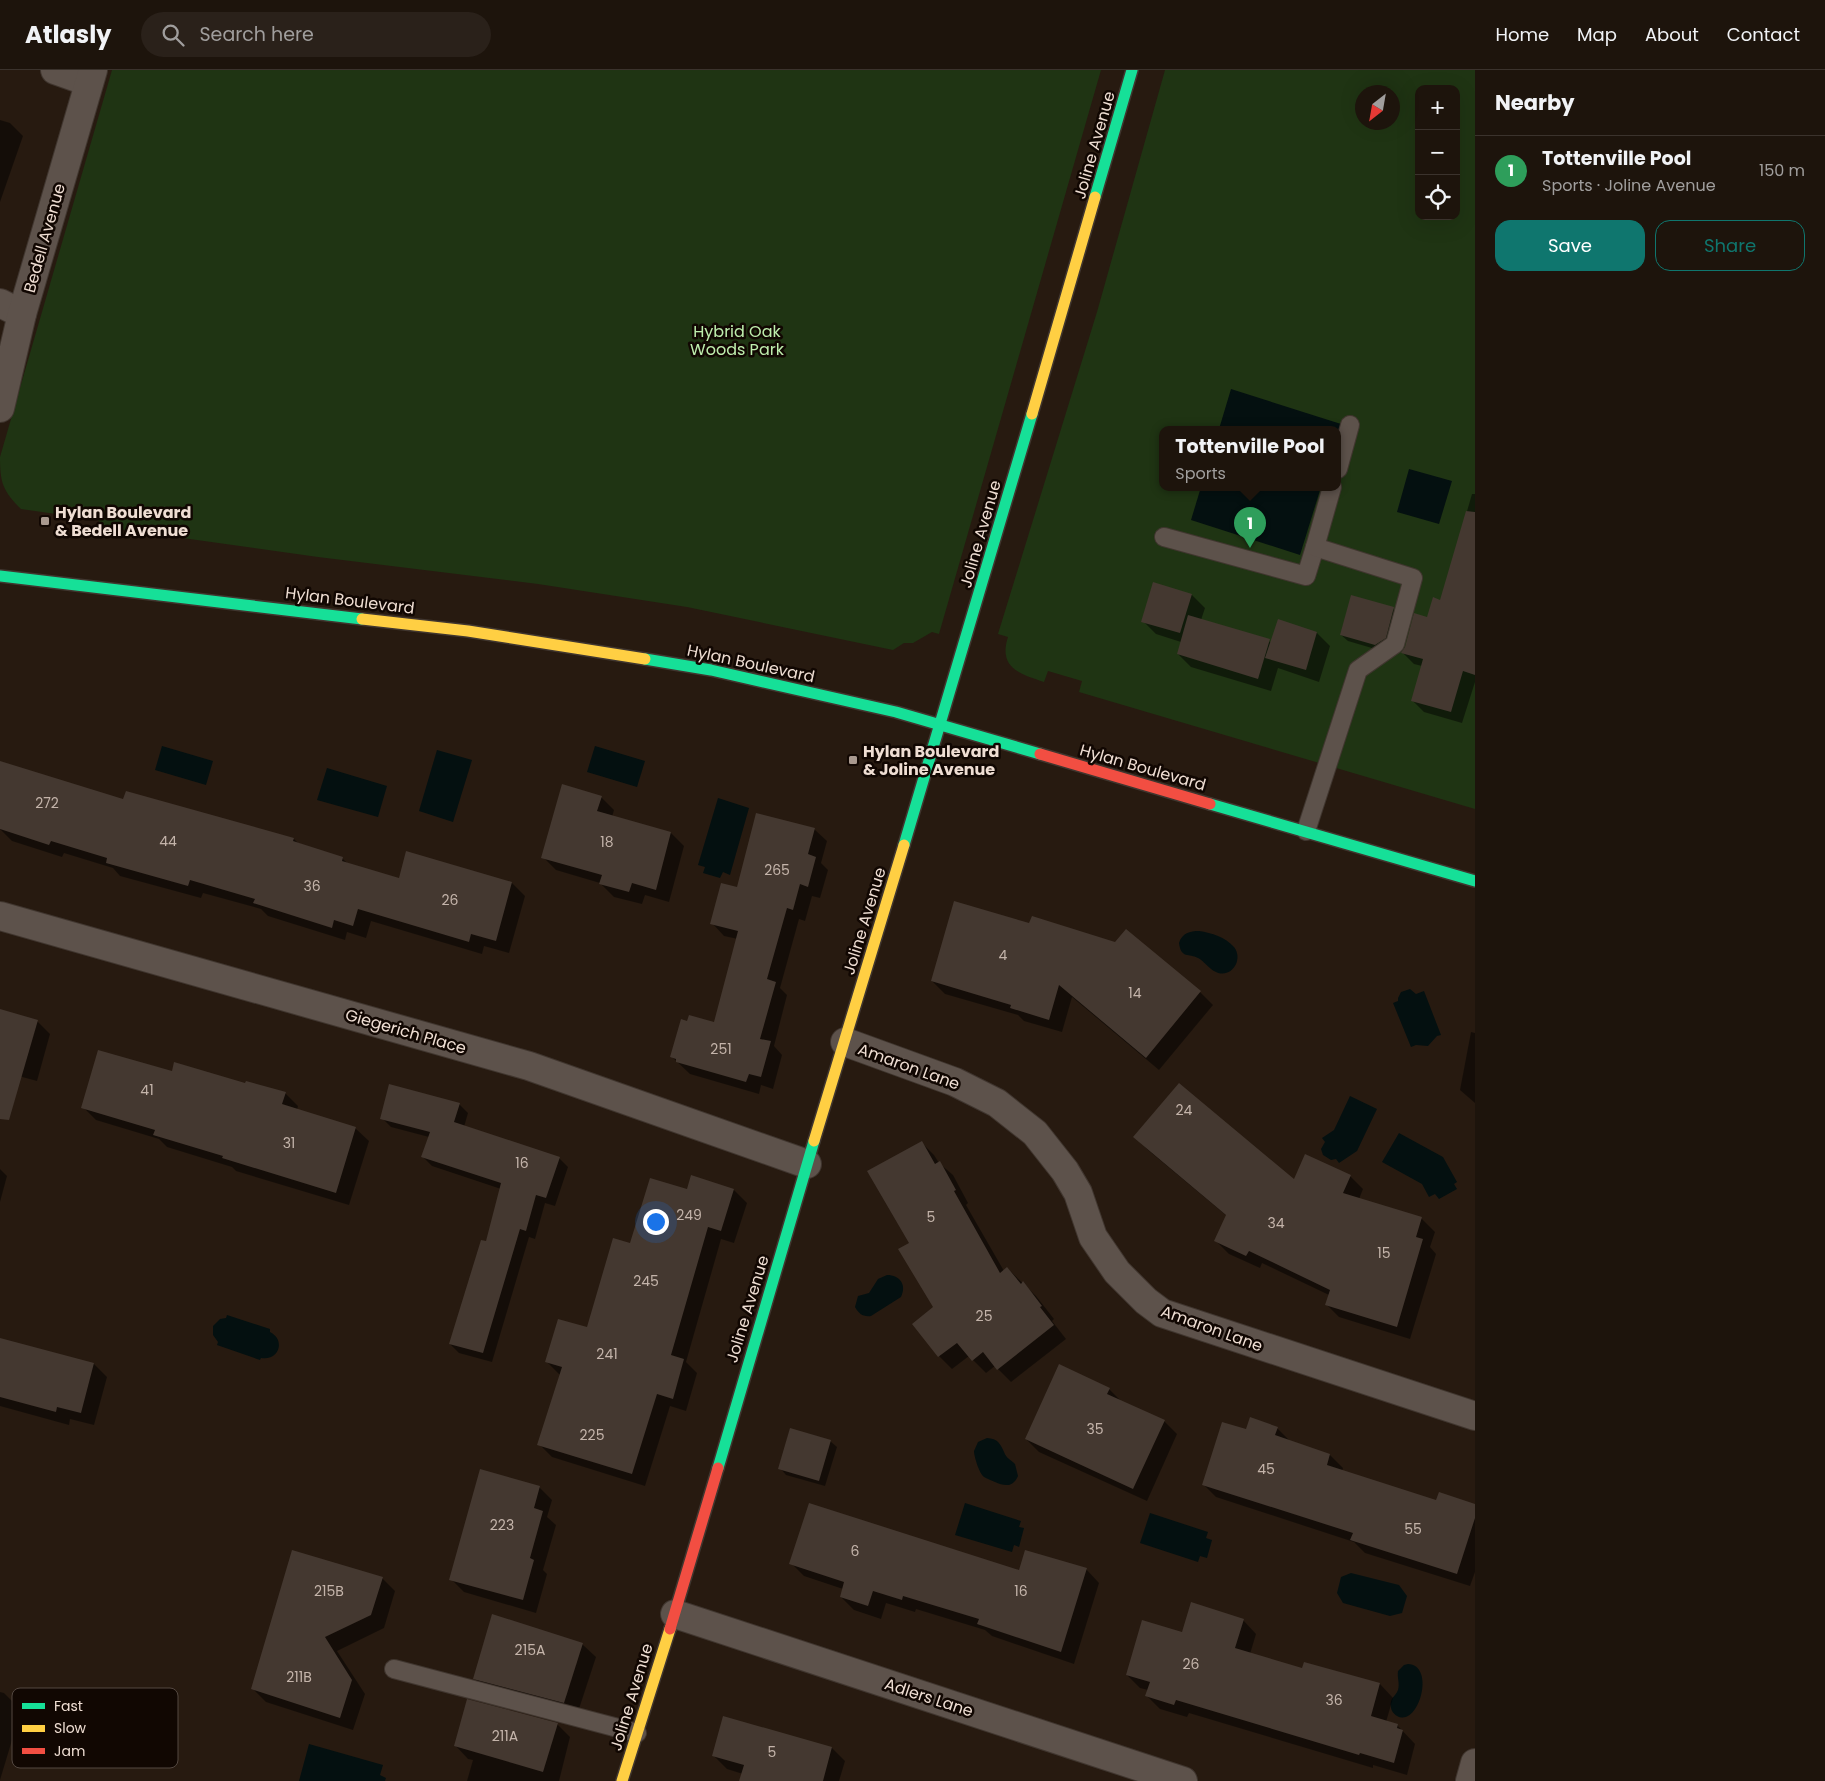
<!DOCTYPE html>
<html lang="en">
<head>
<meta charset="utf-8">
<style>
	body { margin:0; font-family:Poppins,sans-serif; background:#2a211a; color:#f1f3f6 }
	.controls { position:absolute; right:15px; top:15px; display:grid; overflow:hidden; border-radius:10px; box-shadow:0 5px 20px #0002 }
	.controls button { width:45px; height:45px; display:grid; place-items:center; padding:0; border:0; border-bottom:1px solid #3b332d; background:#1d140c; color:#f1f3f6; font:25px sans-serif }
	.compass { position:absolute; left:1355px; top:15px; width:45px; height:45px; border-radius:50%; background:#1d140c; box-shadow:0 5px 20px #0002; rotate:211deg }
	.you { position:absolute; left:655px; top:1151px; width:18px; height:18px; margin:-12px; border:4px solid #fff; border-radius:50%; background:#1a73e8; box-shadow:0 0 0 8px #1a73e833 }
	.badge { display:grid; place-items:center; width:32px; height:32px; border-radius:50%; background:#0f766e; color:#fff; font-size:16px; font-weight:700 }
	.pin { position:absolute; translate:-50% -41px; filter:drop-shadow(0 1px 2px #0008) }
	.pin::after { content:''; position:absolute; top:26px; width:18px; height:15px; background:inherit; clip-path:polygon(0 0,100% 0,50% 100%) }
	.popup { position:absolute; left:1159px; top:356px; width:182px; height:65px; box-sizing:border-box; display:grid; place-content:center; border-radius:10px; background:#1d140c; filter:drop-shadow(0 1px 4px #0005); font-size:16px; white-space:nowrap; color:#a09e9d }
	.popup b { font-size:19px; color:#f1f3f6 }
	.popup::after { content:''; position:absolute; left:50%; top:100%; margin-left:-10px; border:10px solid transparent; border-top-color:#1d140c }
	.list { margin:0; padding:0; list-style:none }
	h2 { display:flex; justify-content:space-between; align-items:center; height:65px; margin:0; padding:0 20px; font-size:21px }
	h2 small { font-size:16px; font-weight:400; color:#a09e9d }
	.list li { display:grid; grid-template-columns:32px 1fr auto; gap:15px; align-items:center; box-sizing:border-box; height:70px; padding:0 20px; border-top:1px solid #3b332d }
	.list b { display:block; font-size:19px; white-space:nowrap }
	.list p { margin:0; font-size:16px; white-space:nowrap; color:#a09e9d }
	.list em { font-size:16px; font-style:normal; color:#a09e9d }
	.actions { display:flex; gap:10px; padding:15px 20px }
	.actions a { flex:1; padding:11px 0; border:1px solid #0f766e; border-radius:15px; text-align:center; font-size:18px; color:#0f766e }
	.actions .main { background:#0f766e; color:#fff }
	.icon { flex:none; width:28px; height:28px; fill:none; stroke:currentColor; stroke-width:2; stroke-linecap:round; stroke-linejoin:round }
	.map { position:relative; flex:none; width:1475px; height:1711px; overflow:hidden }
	header { display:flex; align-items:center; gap:30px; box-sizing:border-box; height:70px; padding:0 25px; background:#1d140c; border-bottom:1px solid #3b332d }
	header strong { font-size:24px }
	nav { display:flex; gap:28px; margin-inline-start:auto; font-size:18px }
	.search { width:350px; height:45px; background:#2a211a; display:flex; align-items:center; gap:12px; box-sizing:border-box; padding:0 18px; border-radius:28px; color:#a09e9d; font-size:19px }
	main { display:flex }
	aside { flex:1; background:#1d140c }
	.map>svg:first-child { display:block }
</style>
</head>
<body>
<header>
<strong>Atlasly</strong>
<div class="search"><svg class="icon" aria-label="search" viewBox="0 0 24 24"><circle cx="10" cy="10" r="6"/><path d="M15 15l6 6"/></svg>Search here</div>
<nav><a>Home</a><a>Map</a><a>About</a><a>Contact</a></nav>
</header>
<main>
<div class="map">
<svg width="1475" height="1711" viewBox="0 0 1475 1711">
	<rect width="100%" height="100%" fill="#271a10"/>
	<!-- green -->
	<g fill="#1f3413" fill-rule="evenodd">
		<path d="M112,0H1101L939,564L932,562L913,573H904L893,580L687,537L538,514L318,487L104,457L98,450L21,439C3,421 0,413 0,387Z"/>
		<path d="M1165,0H1475V739L1079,622L1082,611L1048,601L1044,612C1020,604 998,598 1008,567L998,564L1097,242ZM1419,19H1456V146H1419ZM1362,22H1392V52H1362ZM1162,359H1338V417H1162Z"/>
	</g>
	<!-- water -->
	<g fill="#041010">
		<polygon points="1231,319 1341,354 1338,365 1338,359 1219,359"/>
		<polygon points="1409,399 1452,411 1439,454 1397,442"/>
		<polygon points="1201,417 1321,417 1300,485 1191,450"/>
		<polygon points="162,676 213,691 206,715 155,700"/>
		<polygon points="595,676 645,691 637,717 587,702"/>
		<polygon points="437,680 472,690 453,752 419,741"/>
		<polygon points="327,698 387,716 378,747 317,730"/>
		<polygon points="718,728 749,738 730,805 723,802 720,808 703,803 705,797 698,795"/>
		<path d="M1199,861C1212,863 1225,867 1234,877C1244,890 1231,909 1216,902C1209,899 1204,891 1198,888C1189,883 1181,889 1179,873C1182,863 1190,861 1199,861Z"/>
		<polygon points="1410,919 1416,924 1424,921 1441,965 1437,966 1428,976 1416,975 1411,977 1393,933 1398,931 1398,928 1401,922"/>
		<polygon points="1350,1026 1377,1039 1357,1081 1339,1093 1336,1089 1331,1090 1323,1085 1321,1079 1325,1072 1322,1068 1334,1060"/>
		<polygon points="1399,1063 1443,1087 1457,1112 1454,1114 1457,1119 1439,1129 1435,1124 1429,1127 1422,1114 1382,1092"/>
		<path d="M887,1205C900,1205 907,1215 901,1227L871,1246C863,1247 859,1244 855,1237L858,1226L869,1223L878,1209Z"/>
		<path d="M227,1245L270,1259V1262C286,1270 279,1291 261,1288L260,1290L217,1275L218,1272L213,1265V1256L220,1249L226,1248Z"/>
		<path d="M987,1368C998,1369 1000,1373 1004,1382C1006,1388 1011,1390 1015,1394L1018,1406C1013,1418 1004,1416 995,1412C991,1410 987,1409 984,1407C979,1403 974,1386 974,1381L978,1372Z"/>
		<polygon points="965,1433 1021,1451 1019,1457 1024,1458 1019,1477 1014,1475 1012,1482 955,1465"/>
		<polygon points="1150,1443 1208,1462 1206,1468 1212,1470 1207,1488 1200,1486 1198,1492 1140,1473"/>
		<polygon points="1351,1503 1399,1515 1407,1526 1402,1543 1390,1546 1343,1533 1337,1523 1341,1507"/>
		<path d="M1408,1594C1436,1595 1419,1658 1397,1646C1394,1644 1391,1641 1391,1637C1389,1628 1396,1626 1398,1620C1400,1613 1397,1608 1398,1601L1404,1595Z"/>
		<polygon points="309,1674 383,1695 380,1705 386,1708 385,1711 299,1711"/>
	</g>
	<!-- shadow -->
	<g fill="#0007">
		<polygon points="0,50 10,53 23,66 0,132"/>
		<polygon points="1472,424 1475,424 1475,612 1462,653 1424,642 1412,630 1422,596 1414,594 1403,583 1441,531"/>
		<polygon points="1154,514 1192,525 1205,538 1201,550 1269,571 1271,573 1278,551 1317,563 1330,576 1319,612 1278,598 1271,621 1191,597 1178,584 1181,572 1156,564 1143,551"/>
		<polygon points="1393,539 1400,545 1382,581 1348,571 1341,565"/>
		<polygon points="0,693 124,731 294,769 298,773 342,788 348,794 400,809 512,813 525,826 509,883 484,876 482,884 371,851 366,868 347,862 345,870 268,846 261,839 203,823 201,828 120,806 113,798 64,783 62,787 12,771 0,759"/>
		<polygon points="601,727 614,740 612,747 671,763 684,776 669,832 645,825 642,834 614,827 600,813 556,800 543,787"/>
		<polygon points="814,759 827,771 821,793 828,800 820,828 812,826 805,851 799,849 780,918 787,925 774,976 782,985 773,1019 761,1015 759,1024 690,1004 672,987 715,953 738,869 724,866 712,853 738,818"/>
		<polygon points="1030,855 1115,873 1126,860 1200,922 1213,935 1159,1000 1072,927 1062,962 1024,951 1018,945 945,924 932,911"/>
		<polygon points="0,940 37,951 50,964 37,1011 0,1001"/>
		<polygon points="1471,962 1475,963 1475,1033 1460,1020"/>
		<polygon points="172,1003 285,1023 298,1036 297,1040 355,1058 369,1071 349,1135 236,1101 232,1097 167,1077 159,1069 96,1050 83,1037"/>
		<polygon points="459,1034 468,1043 464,1057 559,1088 568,1097 555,1136 545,1133 535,1169 529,1167 492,1292 459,1283 450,1274 486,1173 501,1119 432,1096 423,1087 429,1067 391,1057 382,1048"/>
		<polygon points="1135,1067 1294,1111 1350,1106 1363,1119 1359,1129 1422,1149 1435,1162 1430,1177 1436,1184 1410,1269 1339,1247 1326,1234 1329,1225 1262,1193 1260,1198 1229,1184 1216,1171 1227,1146 1148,1080"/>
		<polygon points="921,1072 934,1085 939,1093 953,1105 968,1133 966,1135 1004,1201 1007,1198 1036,1226 1054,1249 1052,1251 1066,1269 1011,1312 995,1296 986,1303 969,1286 952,1299 939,1286 914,1254 934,1238 911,1174"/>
		<polygon points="0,1099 7,1106 0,1132"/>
		<polygon points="692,1107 734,1120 747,1133 734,1173 721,1169 686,1292 697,1303 686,1341 670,1336 645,1416 552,1387 539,1374 560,1305 547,1292 588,1259 631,1175 688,1121"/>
		<polygon points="0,1269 94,1294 107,1307 94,1355 70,1349 69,1355 0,1336"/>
		<polygon points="1109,1319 1121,1331 1164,1351 1177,1364 1147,1431 1039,1382 1026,1369"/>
		<polygon points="1277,1358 1290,1371 1330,1385 1343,1398 1342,1401 1437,1432 1475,1435 1475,1502 1470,1516 1365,1483 1354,1472 1216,1427 1203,1414 1246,1360"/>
		<polygon points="830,1371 837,1377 825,1416 786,1405 780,1398"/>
		<polygon points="539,1417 552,1430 547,1447 556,1455 543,1500 547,1504 536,1543 464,1522 451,1509"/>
		<polygon points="791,1493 1020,1501 1086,1499 1099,1513 1074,1594 992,1566 985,1560 916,1539 915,1542 886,1533 881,1549 854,1540 841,1527 843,1519 804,1506"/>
		<polygon points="382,1508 395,1521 384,1558 337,1581 365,1624 353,1660 266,1632 253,1619"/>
		<polygon points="1243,1550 1256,1564 1250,1584 1303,1600 1305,1593 1380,1614 1393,1628 1386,1652 1397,1655 1415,1674 1407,1705 1373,1695 1373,1698 1189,1643 1187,1647 1160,1639 1147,1626 1148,1620 1140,1618 1127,1605 1183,1563"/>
		<polygon points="582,1574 596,1587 577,1645 487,1622 474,1608"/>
		<polygon points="0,1622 4,1623 17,1636 15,1644 19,1647 0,1710"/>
		<polygon points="124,1646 130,1652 119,1694 78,1683 72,1677"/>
		<polygon points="724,1648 832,1678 845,1691 839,1711 741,1711 743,1704 727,1699 714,1686"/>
		<polygon points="557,1654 570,1667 559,1711 467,1711 473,1690 468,1689 455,1675"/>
	</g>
	<!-- building -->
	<g fill="#443830">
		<polygon points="1466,441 1475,442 1475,605 1463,601 1451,642 1411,631 1423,589 1401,583 1405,577 1414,543 1427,547 1433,527 1440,530"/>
		<polygon points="1153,512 1192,524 1180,563 1141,552"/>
		<polygon points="1351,525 1394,537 1386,568 1375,575 1340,565"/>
		<polygon points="1188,545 1270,569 1258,609 1177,584"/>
		<polygon points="1278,549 1317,562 1306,600 1265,588"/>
		<polygon points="0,691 123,729 126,721 294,768 293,771 343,787 342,791 399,808 406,781 512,812 496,871 471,864 469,872 358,839 353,856 334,850 332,858 253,833 255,829 190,810 188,816 106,793 107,788 51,771 49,775 0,759"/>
		<polygon points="562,714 602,726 597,741 671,762 656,820 632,813 629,822 599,814 602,805 541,788"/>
		<polygon points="756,743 815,758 808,784 816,787 808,817 800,814 793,840 787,838 767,909 776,912 760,969 771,971 761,1007 749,1004 746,1012 676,992 676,989 670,987 681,949 687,951 689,945 714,952 738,861 710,854 721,813 737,817"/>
		<polygon points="954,831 1029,853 1032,846 1115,872 1126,859 1201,921 1146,988 1059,915 1049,950 1010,938 1011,935 931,911"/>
		<polygon points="0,939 38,950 9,1050 0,1049"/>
		<polygon points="98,980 172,1001 174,992 245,1013 246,1011 286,1022 282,1034 356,1057 336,1123 222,1088 223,1086 153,1065 155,1060 81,1038"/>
		<polygon points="1179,1013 1294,1109 1305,1084 1351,1105 1343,1123 1422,1147 1416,1167 1423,1169 1397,1257 1325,1235 1330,1220 1249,1181 1246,1186 1214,1171 1226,1145 1133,1067"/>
		<polygon points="389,1014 460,1033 454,1052 560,1087 546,1128 536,1125 526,1161 520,1159 483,1283 449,1274 481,1170 486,1171 501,1113 421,1087 430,1062 380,1049"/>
		<polygon points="922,1071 935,1094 940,1091 956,1120 954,1121 1000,1203 1007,1197 1021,1214 1023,1211 1042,1236 1040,1237 1054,1255 997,1300 983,1282 972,1291 957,1273 938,1287 912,1254 933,1237 898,1179 909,1173 867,1101"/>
		<polygon points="691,1105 734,1119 721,1161 708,1157 671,1285 684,1289 673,1329 657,1324 632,1404 537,1375 562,1297 545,1292 558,1249 587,1257 613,1168 630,1173 650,1108 687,1119"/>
		<polygon points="0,1268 94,1293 81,1343 57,1337 56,1342 0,1327"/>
		<polygon points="1059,1294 1110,1318 1107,1324 1165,1350 1133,1419 1025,1369"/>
		<polygon points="1250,1347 1278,1357 1275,1365 1330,1384 1327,1395 1436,1430 1439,1422 1475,1434 1475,1448 1457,1504 1350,1470 1353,1463 1202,1415 1222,1352 1246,1359"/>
		<polygon points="790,1358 831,1370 819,1411 778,1399"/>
		<polygon points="480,1399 540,1416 534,1438 543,1441 530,1488 534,1490 523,1530 449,1510"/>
		<polygon points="809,1433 1019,1500 1025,1480 1087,1498 1061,1582 977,1554 979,1549 903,1526 902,1530 873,1521 868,1536 840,1527 844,1512 789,1494"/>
		<polygon points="292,1480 383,1507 371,1545 325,1567 352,1610 340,1648 251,1619"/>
		<polygon points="1191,1532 1244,1549 1235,1578 1302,1598 1304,1592 1380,1613 1371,1646 1398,1654 1397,1658 1403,1660 1394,1693 1360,1683 1359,1685 1176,1630 1174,1635 1145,1626 1150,1612 1126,1605 1142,1550 1182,1562"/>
		<polygon points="492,1544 583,1573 564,1633 473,1609"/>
		<polygon points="467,1629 558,1653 543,1702 454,1676"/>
		<polygon points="82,1634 124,1645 113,1688 71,1677"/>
		<polygon points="723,1646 832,1677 823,1711 739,1711 744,1695 712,1686"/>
	</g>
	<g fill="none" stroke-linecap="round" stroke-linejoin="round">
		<defs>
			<g id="lane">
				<polyline points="1338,399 1350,355"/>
				<polyline points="1164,467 1306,506 1315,477"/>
				<polyline points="1306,761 1358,600 1395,574 1413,508 1315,477 1332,417"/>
				<polyline points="394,1599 637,1663"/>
			</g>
			<g id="street">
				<polyline points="55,0 89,12"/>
				<polyline points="0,233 22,244"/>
				<polyline points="0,338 22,244 93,0"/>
				<polyline points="0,846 529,996 807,1094"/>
				<polyline points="845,972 955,1012 997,1033 1035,1063 1065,1101 1078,1123 1093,1167 1117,1202 1146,1231 1162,1243 1475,1346"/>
				<polyline points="675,1544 1183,1711"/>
				<polyline points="1470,1711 1475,1693"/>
			</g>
			<g id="fast">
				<polyline points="1095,127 1132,0"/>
				<polyline points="0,506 362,549"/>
				<polyline points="645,589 711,600 896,642 1040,684"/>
				<polyline points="1210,734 1475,811"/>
				<polyline points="904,775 1032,344"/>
				<polyline points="718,1398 814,1071"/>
			</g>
			<g id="slow">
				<polyline points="1032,344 1095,127"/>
				<polyline points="362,549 468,561 645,589"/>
				<polyline points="814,1071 904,775"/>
				<polyline points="622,1711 670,1559"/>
			</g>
			<g id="jam">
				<polyline points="1040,684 1210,734"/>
				<polyline points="670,1559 718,1398"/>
			</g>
		</defs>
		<!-- lane casing -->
		<use href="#lane" stroke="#40362f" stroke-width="20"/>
		<!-- street casing -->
		<use href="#street" stroke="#40362f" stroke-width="30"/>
		<!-- fast casing -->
		<use href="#fast" stroke="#40362f" stroke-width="14"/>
		<!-- slow casing -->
		<use href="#slow" stroke="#40362f" stroke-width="14"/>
		<!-- jam casing -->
		<use href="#jam" stroke="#40362f" stroke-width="14"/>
		<!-- lane -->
		<use href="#lane" stroke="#5d524b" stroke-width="18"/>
		<!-- street -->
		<use href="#street" stroke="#5d524b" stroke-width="28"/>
		<!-- fast -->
		<use href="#fast" stroke="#16e098" stroke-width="11"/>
		<!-- slow -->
		<use href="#slow" stroke="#ffcf43" stroke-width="11"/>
		<!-- jam -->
		<use href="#jam" stroke="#f24e42" stroke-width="11"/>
	</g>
	<!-- markers -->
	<g fill="#a9998f" stroke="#110702" stroke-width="2">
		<rect x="40" y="446" width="10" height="10" rx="2.5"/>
		<rect x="848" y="685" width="10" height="10" rx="2.5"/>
	</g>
	<g text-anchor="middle" stroke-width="5" stroke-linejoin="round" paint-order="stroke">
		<!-- number labels -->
		<g font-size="14" fill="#c4b4aa">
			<text x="47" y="738">272</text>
			<text x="168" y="776">44</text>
			<text x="607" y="777">18</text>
			<text x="777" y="805">265</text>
			<text x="312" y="821">36</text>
			<text x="450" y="835">26</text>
			<text x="1003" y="890">4</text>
			<text x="1135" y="928">14</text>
			<text x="721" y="984">251</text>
			<text x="147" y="1025">41</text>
			<text x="1184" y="1045">24</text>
			<text x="289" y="1078">31</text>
			<text x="522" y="1098">16</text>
			<text x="689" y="1150">249</text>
			<text x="931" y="1152">5</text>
			<text x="1276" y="1158">34</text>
			<text x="1384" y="1188">15</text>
			<text x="646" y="1216">245</text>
			<text x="984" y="1251">25</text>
			<text x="607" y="1289">241</text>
			<text x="1095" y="1364">35</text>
			<text x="592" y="1370">225</text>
			<text x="1266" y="1404">45</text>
			<text x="502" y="1460">223</text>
			<text x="1413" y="1464">55</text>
			<text x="855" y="1486">6</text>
			<text x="329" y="1526">215B</text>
			<text x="1021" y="1526">16</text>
			<text x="530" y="1585">215A</text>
			<text x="1191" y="1599">26</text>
			<text x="299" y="1612">211B</text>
			<text x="1334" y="1635">36</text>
			<text x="505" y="1671">211A</text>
			<text x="772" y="1687">5</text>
		</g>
		<!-- street labels -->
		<g font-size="16" fill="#efded3" stroke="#110702">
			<text transform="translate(1094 75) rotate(-74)" y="6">Joline Avenue</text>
			<text transform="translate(44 168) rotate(-74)" y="6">Bedell Avenue</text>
			<text transform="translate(980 464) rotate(-74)" y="6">Joline Avenue</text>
			<text transform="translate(350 530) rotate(7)" y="6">Hylan Boulevard</text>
			<text transform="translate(751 593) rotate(12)" y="6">Hylan Boulevard</text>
			<text transform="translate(1143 697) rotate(16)" y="6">Hylan Boulevard</text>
			<text transform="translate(864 851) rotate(-73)" y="6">Joline Avenue</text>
			<text transform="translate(406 961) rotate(16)" y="6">Giegerich Place</text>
			<text transform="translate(909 996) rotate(20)" y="6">Amaron Lane</text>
			<text transform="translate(747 1239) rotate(-73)" y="6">Joline Avenue</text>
			<text transform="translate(1212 1258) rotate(20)" y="6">Amaron Lane</text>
			<text transform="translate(631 1627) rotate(-73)" y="6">Joline Avenue</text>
			<text transform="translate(929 1627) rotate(18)" y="6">Adlers Lane</text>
		</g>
		<!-- park labels -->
		<g font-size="16" fill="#beeead" stroke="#110702">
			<text x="737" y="267">Hybrid Oak<tspan x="737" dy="18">Woods Park</tspan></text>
		</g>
		<!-- poi labels -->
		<g font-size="16" font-weight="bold" fill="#efded3" stroke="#110702" text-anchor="start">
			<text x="55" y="448">Hylan Boulevard<tspan x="55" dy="18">&amp; Bedell Avenue</tspan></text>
			<text x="863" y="687">Hylan Boulevard<tspan x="863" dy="18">&amp; Joline Avenue</tspan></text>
		</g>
	</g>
	<!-- legend -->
	<rect x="12" y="1618" width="166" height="80" rx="8" fill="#110702" stroke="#544841" stroke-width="1"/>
	<rect x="22" y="1633" width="23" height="6" fill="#16e098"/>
	<rect x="22" y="1655" width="23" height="7" fill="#ffcf43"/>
	<rect x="22" y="1678" width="23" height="6" fill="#f24e42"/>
	<g font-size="14" fill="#efded3">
		<text x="54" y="1641">Fast</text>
		<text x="54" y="1663">Slow</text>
		<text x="54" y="1686">Jam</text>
	</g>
</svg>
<div class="controls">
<button>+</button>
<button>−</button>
<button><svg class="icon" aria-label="locate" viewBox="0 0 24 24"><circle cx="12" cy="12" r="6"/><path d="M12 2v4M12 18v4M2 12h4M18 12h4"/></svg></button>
</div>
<svg class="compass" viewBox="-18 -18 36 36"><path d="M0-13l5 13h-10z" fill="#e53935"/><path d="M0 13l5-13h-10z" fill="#a09e9d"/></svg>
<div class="you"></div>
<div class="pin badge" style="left:1250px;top:478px;background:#2e9e5b">1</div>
<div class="popup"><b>Tottenville Pool</b>Sports</div>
</div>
<aside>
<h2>Nearby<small></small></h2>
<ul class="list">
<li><span class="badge" style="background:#2e9e5b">1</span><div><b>Tottenville Pool</b><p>Sports · Joline Avenue</p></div><em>150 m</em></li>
</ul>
<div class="actions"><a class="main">Save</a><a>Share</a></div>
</aside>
</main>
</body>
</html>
